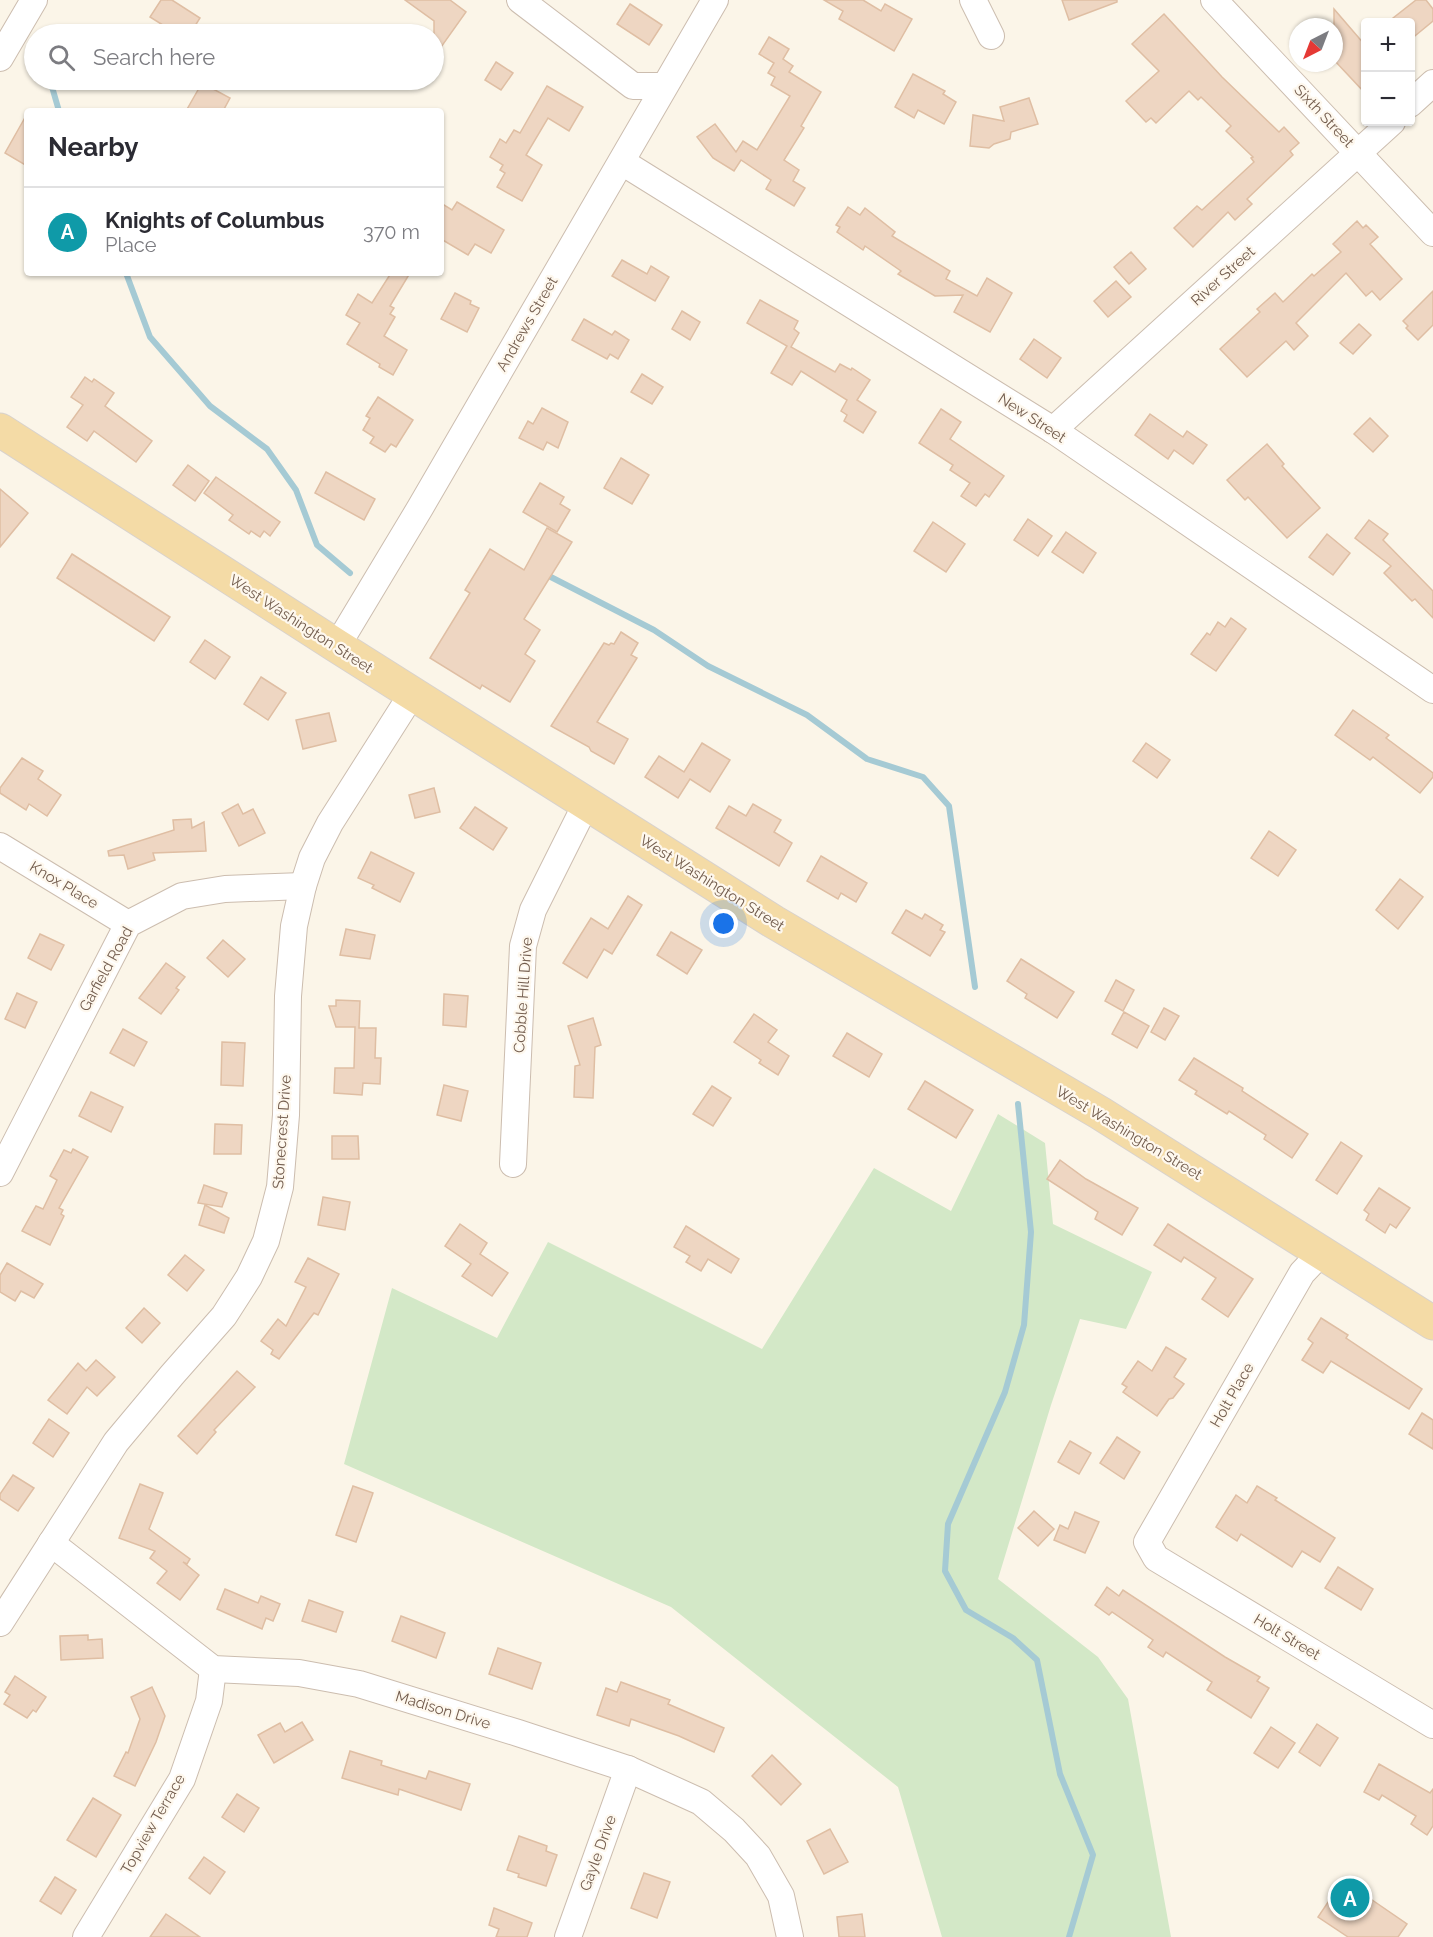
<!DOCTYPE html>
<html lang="en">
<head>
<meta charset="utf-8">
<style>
	body { margin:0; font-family:Raleway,sans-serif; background:#f2f2f3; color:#2b2b33 }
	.controls { position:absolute; right:18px; top:18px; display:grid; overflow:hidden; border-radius:6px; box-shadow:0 2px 4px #0004 }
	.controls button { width:54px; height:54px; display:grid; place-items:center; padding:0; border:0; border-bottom:2px solid #e1e1e2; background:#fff; color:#2b2b33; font:30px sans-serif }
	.compass { position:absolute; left:1289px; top:18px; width:54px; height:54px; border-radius:50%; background:#fff; box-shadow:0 2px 4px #0004; rotate:222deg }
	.you { position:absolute; left:724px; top:924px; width:21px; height:21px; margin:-15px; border:4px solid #fff; border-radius:50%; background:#1a73e8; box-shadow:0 0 0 9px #1a73e833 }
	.badge { display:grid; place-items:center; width:39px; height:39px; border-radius:50%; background:#b45309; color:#fff; font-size:20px; font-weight:700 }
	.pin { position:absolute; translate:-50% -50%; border:3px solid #fff; box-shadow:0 2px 6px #0006 }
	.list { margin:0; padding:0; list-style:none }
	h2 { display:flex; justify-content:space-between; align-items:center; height:78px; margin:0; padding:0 24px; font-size:26px }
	h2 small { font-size:20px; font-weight:400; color:#7c7c81 }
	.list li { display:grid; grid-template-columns:39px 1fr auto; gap:18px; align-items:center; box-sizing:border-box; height:90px; padding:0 24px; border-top:2px solid #e1e1e2 }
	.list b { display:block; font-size:22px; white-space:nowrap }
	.list p { margin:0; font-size:20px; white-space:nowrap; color:#7c7c81 }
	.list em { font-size:20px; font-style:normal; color:#7c7c81 }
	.icon { flex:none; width:33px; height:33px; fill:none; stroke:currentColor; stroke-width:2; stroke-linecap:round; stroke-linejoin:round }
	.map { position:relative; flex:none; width:1433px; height:1937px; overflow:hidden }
	.search { position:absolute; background:#fff; box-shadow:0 2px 4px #0004; left:24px; top:24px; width:420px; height:66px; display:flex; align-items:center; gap:15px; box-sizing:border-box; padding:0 21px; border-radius:33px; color:#7c7c81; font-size:22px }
	.panel { position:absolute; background:#fff; box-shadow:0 2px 4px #0004; left:24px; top:108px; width:420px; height:168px; border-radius:6px }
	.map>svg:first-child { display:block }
</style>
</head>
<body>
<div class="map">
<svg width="1433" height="1937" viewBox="0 0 1433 1937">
	<rect width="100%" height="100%" fill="#fbf5e8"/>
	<!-- green -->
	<polygon fill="#d3e8c7" points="998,1114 1045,1143 1053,1224 1152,1272 1126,1329 1080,1319 1051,1405 998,1579 1098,1657 1128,1699 1171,1937 942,1937 898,1787 671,1607 344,1464 392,1288 497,1338 548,1242 762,1349 874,1168 951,1211"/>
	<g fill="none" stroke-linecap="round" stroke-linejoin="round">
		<!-- stream -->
		<g stroke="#a5cad4" stroke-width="6">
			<polyline points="50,80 59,111"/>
			<polyline points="126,273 150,337 210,406 267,449 296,490 317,545 350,573"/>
			<polyline points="545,574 654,630 708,666 807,715 867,759 923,777 949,806 975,987"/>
			<polyline points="1018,1104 1031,1232 1024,1325 1005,1392 948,1524 945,1571 966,1610 1013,1638 1037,1660 1060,1774 1093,1855 1069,1937"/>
		</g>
	</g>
	<!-- building -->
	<g fill="#eed6c2" stroke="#dfbea3" stroke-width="1.5">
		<polygon points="161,0 172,0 200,18 190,34 177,34 150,17"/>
		<polygon points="405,0 450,0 466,12 434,57 434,21"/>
		<polygon points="824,0 863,0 881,11 885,4 912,19 894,51 839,19 843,11"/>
		<polygon points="1062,0 1117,0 1117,2 1069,20"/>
		<polygon points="1416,0 1426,0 1433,9 1433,21 1410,40 1410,22 1388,22"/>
		<polygon points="630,4 662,25 649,45 617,24"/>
		<polygon points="1334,9 1365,45 1365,93 1334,60"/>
		<polygon points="1164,14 1222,77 1279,132 1284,127 1299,143 1290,151 1293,155 1247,199 1252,204 1235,220 1228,212 1193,247 1174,228 1197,206 1202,210 1254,162 1251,158 1253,157 1226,131 1231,126 1201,97 1198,100 1189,91 1156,123 1151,118 1146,122 1126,101 1159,71 1132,44"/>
		<polygon points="769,37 789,49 783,59 793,66 789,72 821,92 801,126 804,128 784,160 799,170 793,181 805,188 794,206 766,189 771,180 741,160 734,171 713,158 697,137 715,124 736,152 743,141 757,150 790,96 771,85 775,77 768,73 774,63 759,54"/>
		<polygon points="496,62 513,73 501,90 485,80"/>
		<polygon points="913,74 945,91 943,94 956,102 944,124 918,110 914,118 895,107"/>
		<polygon points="202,83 230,98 223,111 186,111"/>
		<polygon points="547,86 583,107 569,131 548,118 526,155 542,165 522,201 497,187 505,173 500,170 503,165 490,157 500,139 506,143 514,130 520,133"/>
		<polygon points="1029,98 1038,124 1011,132 1010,139 994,144 989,148 970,146 973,115 1004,121 1000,107"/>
		<polygon points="27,114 27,166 5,153"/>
		<polygon points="457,202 504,230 491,253 475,244 468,255 441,239 441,203 452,210"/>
		<polygon points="848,207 860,215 865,208 895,232 892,236 950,271 946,279 977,296 987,278 1012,293 990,332 954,312 963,295 935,296 898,274 901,271 865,246 863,250 837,232 840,227 836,225"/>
		<polygon points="1357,221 1363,228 1366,225 1378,237 1370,244 1402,279 1380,300 1372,291 1366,296 1346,273 1296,323 1308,336 1294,350 1286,341 1247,377 1220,349 1260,312 1257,309 1275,293 1283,302 1312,274 1314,276 1341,252 1333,244"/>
		<polygon points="1131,252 1146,269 1129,284 1114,267"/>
		<polygon points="622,260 647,274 651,266 669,277 655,301 612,276"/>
		<polygon points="391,273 410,273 390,306 394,308 390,314 395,317 384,336 407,350 393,375 379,367 380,364 347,344 360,323 346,315 358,294 372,303"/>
		<polygon points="1116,281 1131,297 1108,317 1094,301"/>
		<polygon points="1433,291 1433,325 1418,340 1406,328 1408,326 1403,321"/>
		<polygon points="455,293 471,301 470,304 479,308 467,332 441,319"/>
		<polygon points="760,300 798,321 794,329 799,333 791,347 835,372 840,364 851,370 852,368 870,380 857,400 876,412 863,433 844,421 847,415 841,411 847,400 801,371 792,385 771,373 787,346 747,323"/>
		<polygon points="682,311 700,322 690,340 672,329"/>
		<polygon points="584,319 612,335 615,331 629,340 618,359 610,354 607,359 572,340"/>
		<polygon points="1359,324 1371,335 1353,354 1340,343"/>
		<polygon points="1034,339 1061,358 1047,378 1020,359"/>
		<polygon points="642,374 663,387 652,404 631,392"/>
		<polygon points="85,377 92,382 94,379 114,393 105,406 152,441 136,462 94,431 87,441 67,427 83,405 71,397"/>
		<polygon points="378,397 413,420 396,447 391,444 385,452 370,443 374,437 363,430 370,418 366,416"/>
		<polygon points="542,408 568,422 558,448 547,442 543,450 519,438 528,421 533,424"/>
		<polygon points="941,409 961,422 950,439 1004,476 989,497 985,494 976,506 961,496 970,483 950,470 953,465 919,443"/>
		<polygon points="1150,414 1183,437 1187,431 1207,445 1193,464 1174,450 1168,459 1135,435"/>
		<polygon points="1370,418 1388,436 1373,452 1354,434"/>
		<polygon points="1267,444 1284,464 1282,466 1320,508 1287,538 1248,497 1245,500 1227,480"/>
		<polygon points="621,458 649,475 632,504 604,488"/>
		<polygon points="188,465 209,481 195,501 173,485"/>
		<polygon points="326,472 375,499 364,520 315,493"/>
		<polygon points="216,477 280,522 270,536 264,531 260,537 251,531 249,534 229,520 233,515 204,493"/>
		<polygon points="540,483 564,497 560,504 570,510 557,532 523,512"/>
		<polygon points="0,489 28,513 0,547"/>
		<polygon points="1028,519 1052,536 1038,556 1014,540"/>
		<polygon points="1369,520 1388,534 1383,540 1433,591 1433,618 1415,599 1412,601 1384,573 1391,566 1355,538"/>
		<polygon points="933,522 965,544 946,572 914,551"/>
		<polygon points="547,528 572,542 524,619 540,630 525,654 535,661 510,702 482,685 480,689 430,658 470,593 465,590 490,549 524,570"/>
		<polygon points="1066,532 1096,553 1083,573 1052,552"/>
		<polygon points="1327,534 1350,553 1333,575 1309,557"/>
		<polygon points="72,554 170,617 154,641 57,578"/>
		<polygon points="1231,618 1246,629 1216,671 1191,654 1207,633 1210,635 1218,622 1225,627"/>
		<polygon points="621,632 638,643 631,655 637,658 597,722 628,739 614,764 591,751 589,747 551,726 604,643 609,645 611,643 614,644"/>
		<polygon points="205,640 230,657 215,679 190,662"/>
		<polygon points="261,677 286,693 268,720 244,704"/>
		<polygon points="1353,710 1389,735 1386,738 1433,773 1433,777 1420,793 1373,757 1370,760 1335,735"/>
		<polygon points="329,713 336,741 303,749 296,720"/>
		<polygon points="702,743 730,760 710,792 690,779 678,798 645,777 659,756 684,772"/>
		<polygon points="1146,743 1170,760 1157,778 1133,761"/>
		<polygon points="22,758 43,771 38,779 61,795 47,816 29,804 26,810 0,793 0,788"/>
		<polygon points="434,788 440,812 415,818 409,795"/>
		<polygon points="238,804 243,814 253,809 265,833 239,846 222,813"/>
		<polygon points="753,804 781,820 774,832 792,843 779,866 716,828 729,806 746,816"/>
		<polygon points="475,807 507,828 493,850 460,828"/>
		<polygon points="191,819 192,828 204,822 206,851 153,853 155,860 128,869 124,855 109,856 108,851 174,830 173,820"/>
		<polygon points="1269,831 1296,850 1278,876 1251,858"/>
		<polygon points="371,852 414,873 400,902 372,888 374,885 358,878"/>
		<polygon points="821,856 867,883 856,902 841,893 838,899 807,881"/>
		<polygon points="1400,879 1423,897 1398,929 1376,910"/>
		<polygon points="628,896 642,905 612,954 604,949 587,978 563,963 591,918 608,929"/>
		<polygon points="906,910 922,919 925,914 943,925 940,930 945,932 930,956 892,933"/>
		<polygon points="346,929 375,935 370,959 340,955"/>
		<polygon points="671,932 702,950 687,974 657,955"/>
		<polygon points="40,934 64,945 51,970 28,958"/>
		<polygon points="223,940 245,959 228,977 207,958"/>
		<polygon points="1021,959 1074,992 1057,1018 1025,998 1027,994 1007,981"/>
		<polygon points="166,963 185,977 176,988 179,990 161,1014 139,998"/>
		<polygon points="1116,980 1134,990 1123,1011 1105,1001"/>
		<polygon points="17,993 37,1002 25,1028 5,1019"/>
		<polygon points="444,994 468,996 466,1027 443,1025"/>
		<polygon points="336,1000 360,1001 359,1028 376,1028 375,1058 381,1058 380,1084 363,1083 362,1095 334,1093 335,1068 354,1068 355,1027 336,1027 329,1006 336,1006"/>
		<polygon points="1164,1008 1179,1016 1165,1040 1151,1032"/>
		<polygon points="1124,1012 1149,1026 1137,1048 1112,1034"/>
		<polygon points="754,1014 777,1030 768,1042 789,1056 778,1075 759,1063 761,1060 734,1042"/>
		<polygon points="593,1018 601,1045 595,1047 593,1098 574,1097 575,1066 580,1065 568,1026"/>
		<polygon points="123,1029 147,1042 134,1066 110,1053"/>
		<polygon points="847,1033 882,1054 869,1077 833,1056"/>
		<polygon points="222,1042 245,1043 243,1086 221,1085"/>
		<polygon points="1194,1058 1243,1088 1242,1091 1308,1134 1292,1158 1264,1139 1266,1135 1229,1111 1227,1114 1195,1094 1197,1091 1179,1080"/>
		<polygon points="925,1081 973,1110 956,1138 908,1109"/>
		<polygon points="444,1085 468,1091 461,1121 437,1115"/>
		<polygon points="712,1086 731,1098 713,1126 693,1114"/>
		<polygon points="91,1092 123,1107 111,1132 79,1116"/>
		<polygon points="215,1124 242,1125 241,1154 214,1154"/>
		<polygon points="332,1136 358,1136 359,1159 332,1159"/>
		<polygon points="1341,1142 1362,1156 1337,1194 1316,1180"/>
		<polygon points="73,1149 88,1157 59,1208 63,1210 61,1214 64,1216 50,1245 22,1231 36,1206 43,1209 57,1180 50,1176 64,1150 71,1153"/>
		<polygon points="1060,1160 1086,1179 1138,1208 1122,1235 1095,1219 1098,1212 1047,1179"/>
		<polygon points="204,1185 227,1193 222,1207 198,1203"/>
		<polygon points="1379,1188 1410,1208 1396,1228 1390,1224 1385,1233 1366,1220 1369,1214 1364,1210"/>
		<polygon points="323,1197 350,1202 345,1230 318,1225"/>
		<polygon points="205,1205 229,1218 224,1233 199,1225"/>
		<polygon points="460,1224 487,1243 480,1254 508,1273 492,1296 462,1276 471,1264 445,1246"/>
		<polygon points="1168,1224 1253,1279 1228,1317 1202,1299 1216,1278 1184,1257 1181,1262 1154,1245"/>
		<polygon points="686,1226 739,1259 731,1273 708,1259 701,1271 686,1262 690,1256 674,1247"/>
		<polygon points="185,1255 204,1270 187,1291 168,1275"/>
		<polygon points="308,1258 339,1274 318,1315 314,1313 279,1359 271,1354 273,1350 261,1341 278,1319 286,1326 306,1287 295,1282"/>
		<polygon points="7,1263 43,1284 34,1298 21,1291 15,1301 0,1292 0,1275"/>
		<polygon points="144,1308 160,1323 142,1343 126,1328"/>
		<polygon points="1321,1318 1348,1335 1346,1338 1422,1389 1409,1409 1331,1361 1323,1373 1302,1360 1313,1343 1308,1339"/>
		<polygon points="1166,1347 1186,1359 1174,1377 1184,1384 1173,1398 1169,1399 1157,1416 1123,1392 1127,1387 1122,1384 1138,1361 1152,1371"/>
		<polygon points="96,1360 115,1377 97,1396 87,1387 67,1414 48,1400 78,1363 86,1371"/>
		<polygon points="237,1371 255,1387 214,1430 216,1432 197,1454 178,1436"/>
		<polygon points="1422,1413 1433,1420 1433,1449 1409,1434"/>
		<polygon points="49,1419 69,1433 53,1457 33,1443"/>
		<polygon points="1117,1437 1140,1452 1124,1479 1100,1463"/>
		<polygon points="1070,1441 1091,1453 1079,1474 1058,1462"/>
		<polygon points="13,1475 34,1488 18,1511 0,1499 0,1494"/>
		<polygon points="140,1484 163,1493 149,1529 190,1559 187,1564 183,1562 199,1575 180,1600 157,1583 167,1571 150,1558 155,1551 119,1538"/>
		<polygon points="353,1486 373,1493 356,1542 336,1535"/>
		<polygon points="1257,1486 1277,1498 1275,1500 1335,1538 1320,1562 1302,1551 1292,1567 1241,1534 1237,1541 1216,1527 1236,1495 1247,1503"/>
		<polygon points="1034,1511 1054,1529 1038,1546 1018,1528"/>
		<polygon points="1075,1512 1099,1522 1085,1553 1054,1540 1060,1525 1068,1529"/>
		<polygon points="1338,1567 1373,1589 1361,1610 1325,1588"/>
		<polygon points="1107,1587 1119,1596 1123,1590 1225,1657 1260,1677 1257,1681 1269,1688 1251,1718 1207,1690 1212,1682 1166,1652 1163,1657 1148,1647 1153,1640 1112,1612 1109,1615 1095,1605"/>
		<polygon points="225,1589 258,1603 261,1596 280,1604 273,1621 266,1618 262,1629 217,1609"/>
		<polygon points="309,1600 343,1612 336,1632 302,1621"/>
		<polygon points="401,1616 445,1633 436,1658 392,1641"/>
		<polygon points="88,1635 88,1640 102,1639 103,1658 61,1660 60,1636"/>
		<polygon points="498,1648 541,1663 532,1689 489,1674"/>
		<polygon points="15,1676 46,1697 36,1712 33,1710 27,1718 4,1704 10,1695 5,1692"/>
		<polygon points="621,1682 670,1700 668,1704 724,1728 714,1752 679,1736 631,1719 629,1726 597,1715 606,1688 617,1692"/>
		<polygon points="152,1687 165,1716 156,1742 135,1786 114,1776 126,1752 128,1753 140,1719 131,1697"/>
		<polygon points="302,1722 313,1740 274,1763 258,1735 280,1723 285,1732"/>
		<polygon points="1317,1724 1338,1738 1320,1766 1299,1752"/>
		<polygon points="1271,1727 1295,1743 1278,1768 1254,1753"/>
		<polygon points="350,1751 382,1761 381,1765 426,1779 429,1771 470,1784 461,1810 399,1789 398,1795 342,1778"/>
		<polygon points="772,1755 801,1784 781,1805 752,1776"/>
		<polygon points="1379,1764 1430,1793 1433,1789 1433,1826 1427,1835 1411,1824 1416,1816 1382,1795 1379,1800 1364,1792"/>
		<polygon points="237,1794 259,1808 244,1832 222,1817"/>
		<polygon points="93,1798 121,1815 96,1857 67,1840"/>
		<polygon points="830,1829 848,1862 824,1874 807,1841"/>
		<polygon points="519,1836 547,1846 546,1851 557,1855 546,1886 518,1877 519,1874 507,1870"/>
		<polygon points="204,1857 225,1872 210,1894 189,1878"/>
		<polygon points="644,1873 670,1882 657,1918 631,1908"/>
		<polygon points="55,1877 76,1890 61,1914 40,1901"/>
		<polygon points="1343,1880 1407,1924 1398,1937 1348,1937 1318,1917"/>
		<polygon points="494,1908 532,1923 527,1937 496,1937 499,1929 489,1925"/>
		<polygon points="166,1914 200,1937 150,1937"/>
		<polygon points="862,1914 865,1937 839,1937 837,1917"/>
	</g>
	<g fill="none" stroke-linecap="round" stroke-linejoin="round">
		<defs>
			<g id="minor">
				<polyline points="520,0 633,86 664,86"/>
				<polyline points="973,0 991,36"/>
				<polyline points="1214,0 1433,233"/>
				<polyline points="0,58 34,0"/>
				<polyline points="1410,104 1433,83"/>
				<polyline points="622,162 1053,430 1433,690"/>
				<polyline points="1053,430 1392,122"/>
				<polyline points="337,646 420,508 715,0"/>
				<polyline points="0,846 128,924"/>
				<polyline points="513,1164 523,946 533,910 586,804"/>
				<polyline points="0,1173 128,924 182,896 225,889 303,886"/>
				<polyline points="1322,1252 1302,1273 1147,1542 1156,1558 1433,1725"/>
				<polyline points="51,1543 213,1669 299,1673 359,1684 518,1733 628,1769 701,1802 734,1830 758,1856 781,1896 790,1937"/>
				<polyline points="0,1623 116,1442 172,1375 224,1316 249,1277 266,1241 280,1187 286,1115 288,996 294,926 303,886 312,858 330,823 412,694"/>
				<polyline points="86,1937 182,1779 209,1701 213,1669"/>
				<polyline points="568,1937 628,1769"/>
			</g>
			<polyline id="major" points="0,430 337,646 774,922 1100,1113 1433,1323"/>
		</defs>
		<!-- minor casing -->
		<use href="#minor" stroke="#ccbdaf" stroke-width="28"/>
		<!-- major casing -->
		<use href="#major" stroke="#d8d2cd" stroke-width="35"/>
		<!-- minor -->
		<use href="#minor" stroke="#fff" stroke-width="26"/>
		<!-- major -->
		<use href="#major" stroke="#f4dba6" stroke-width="33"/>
	</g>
	<g text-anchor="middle" stroke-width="4.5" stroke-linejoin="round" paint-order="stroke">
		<!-- street labels -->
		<g font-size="15" fill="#735d4e" stroke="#fef8ee">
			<text transform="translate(1324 116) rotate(47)" y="5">Sixth Street</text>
			<text transform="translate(1223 276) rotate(-42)" y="5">River Street</text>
			<text transform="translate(527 324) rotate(-60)" y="5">Andrews Street</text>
			<text transform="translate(1032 418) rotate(33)" y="5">New Street</text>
			<text transform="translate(301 624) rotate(33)" y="5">West Washington Street</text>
			<text transform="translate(712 883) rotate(32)" y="5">West Washington Street</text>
			<text transform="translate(64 885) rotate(31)" y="5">Knox Place</text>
			<text transform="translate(106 969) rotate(-61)" y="5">Garfield Road</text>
			<text transform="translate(523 995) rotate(-86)" y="5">Cobble Hill Drive</text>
			<text transform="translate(282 1132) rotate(-86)" y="5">Stonecrest Drive</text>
			<text transform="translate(1129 1133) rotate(31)" y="5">West Washington Street</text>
			<text transform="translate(1232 1395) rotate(-60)" y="5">Holt Place</text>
			<text transform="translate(1287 1637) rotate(31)" y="5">Holt Street</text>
			<text transform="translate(443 1710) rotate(17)" y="5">Madison Drive</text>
			<text transform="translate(153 1824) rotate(-60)" y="5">Topview Terrace</text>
			<text transform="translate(598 1853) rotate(-70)" y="5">Gayle Drive</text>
		</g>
	</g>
</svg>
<div class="controls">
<button>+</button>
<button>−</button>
</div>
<svg class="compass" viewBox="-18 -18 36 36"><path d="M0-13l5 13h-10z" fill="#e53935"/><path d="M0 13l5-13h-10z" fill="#7c7c81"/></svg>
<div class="you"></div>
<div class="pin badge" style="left:1350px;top:1898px;background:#0f9aa8">A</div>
<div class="search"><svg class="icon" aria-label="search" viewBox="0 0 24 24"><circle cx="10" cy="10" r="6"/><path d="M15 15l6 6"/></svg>Search here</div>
<section class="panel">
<h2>Nearby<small></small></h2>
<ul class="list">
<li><span class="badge" style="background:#0f9aa8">A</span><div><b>Knights of Columbus</b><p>Place</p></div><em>370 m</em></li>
</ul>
</section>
</div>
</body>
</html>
